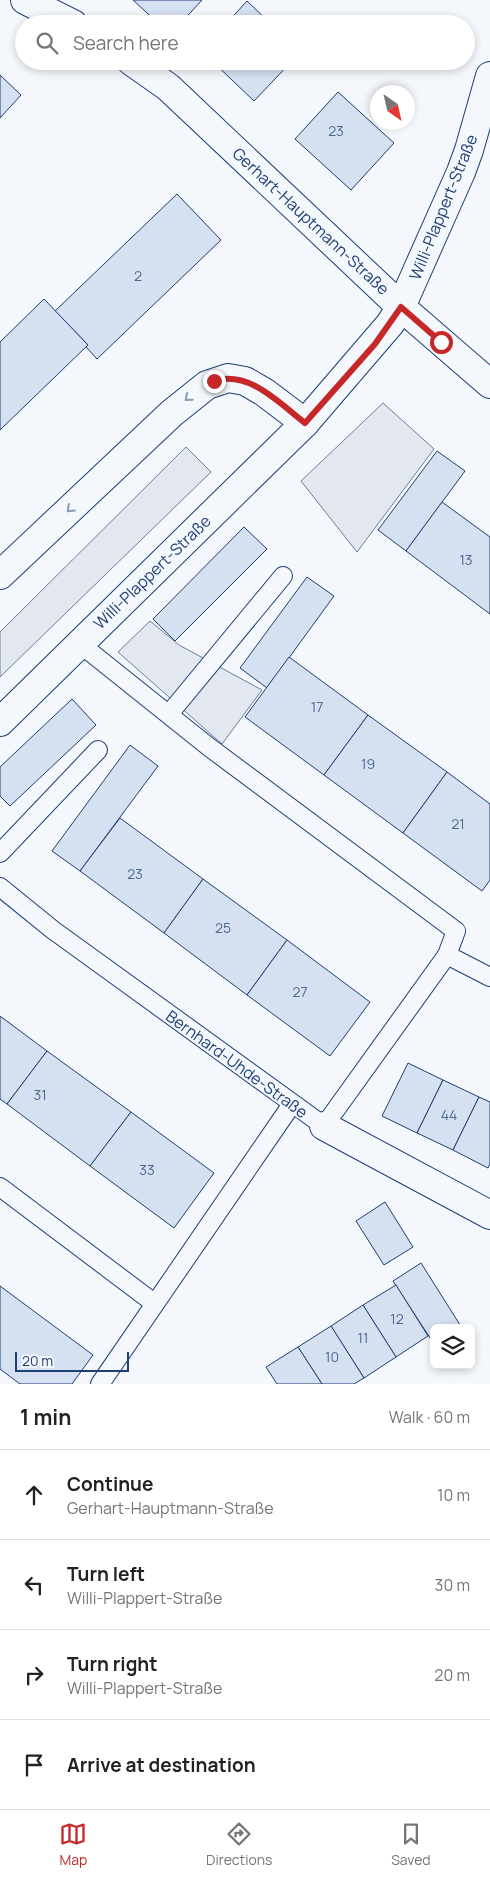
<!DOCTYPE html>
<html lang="en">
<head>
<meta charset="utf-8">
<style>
	body { margin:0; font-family:Manrope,sans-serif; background:#f2f2f2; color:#222 }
	.controls { position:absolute; right:15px; bottom:15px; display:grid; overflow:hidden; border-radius:8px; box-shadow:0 2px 8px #0003 }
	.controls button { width:45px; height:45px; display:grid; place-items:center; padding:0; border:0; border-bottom:1px solid #e0e0e0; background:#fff; color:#222; font:25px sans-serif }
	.compass { position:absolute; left:370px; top:85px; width:45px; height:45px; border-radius:50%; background:#fff; box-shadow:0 2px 8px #0003; rotate:146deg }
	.scale { position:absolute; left:15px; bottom:12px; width:114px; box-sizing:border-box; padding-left:5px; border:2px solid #1d3f73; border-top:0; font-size:14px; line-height:18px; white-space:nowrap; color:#1d3f73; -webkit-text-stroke:4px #f4f7fb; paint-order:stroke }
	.stop { position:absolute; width:15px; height:15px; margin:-11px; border:4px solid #c62828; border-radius:50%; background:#fff }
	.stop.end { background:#c62828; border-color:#fff; box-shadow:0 1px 5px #0008 }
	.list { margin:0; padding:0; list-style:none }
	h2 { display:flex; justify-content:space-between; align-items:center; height:65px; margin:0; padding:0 20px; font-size:21px }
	h2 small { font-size:16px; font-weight:400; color:#767676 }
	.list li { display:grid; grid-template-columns:32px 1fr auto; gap:15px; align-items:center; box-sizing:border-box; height:90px; padding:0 20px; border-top:1px solid #e0e0e0 }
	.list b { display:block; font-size:19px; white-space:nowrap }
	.list p { margin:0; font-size:16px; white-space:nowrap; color:#767676 }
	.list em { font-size:16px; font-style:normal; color:#767676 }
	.icon { flex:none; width:28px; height:28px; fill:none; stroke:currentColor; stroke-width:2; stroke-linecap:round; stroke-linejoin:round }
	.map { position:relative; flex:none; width:490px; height:1384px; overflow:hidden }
	.search { position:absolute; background:#fff; box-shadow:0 2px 8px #0003; left:15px; right:15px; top:15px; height:55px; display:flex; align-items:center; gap:12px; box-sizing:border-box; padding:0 18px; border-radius:28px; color:#767676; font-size:19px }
	.sheet { height:425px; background:#fff }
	nav { display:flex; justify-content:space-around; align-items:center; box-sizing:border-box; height:70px; border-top:1px solid #e0e0e0; background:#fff; font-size:14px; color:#767676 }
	nav a { display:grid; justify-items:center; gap:2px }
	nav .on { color:#c62828 }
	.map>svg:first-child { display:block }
</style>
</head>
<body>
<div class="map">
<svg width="490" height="1384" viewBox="0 0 490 1384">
	<rect width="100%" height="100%" fill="#f4f7fb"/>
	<!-- parking -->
	<g fill="#e3e8f0" stroke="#687fa3">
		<polygon points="383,403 434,449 357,552 301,481"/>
		<polygon points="186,447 211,472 0,677 0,632"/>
		<polygon points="150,621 179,645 262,690 222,744 118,652"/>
	</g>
	<!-- building -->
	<g fill="#d5e0f0" stroke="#1d3f73">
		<polygon points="133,0 202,0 180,24 159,24"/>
		<polygon points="247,1 271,24 226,24"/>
		<polygon points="212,61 292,61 254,101"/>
		<polygon points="0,75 21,95 0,118"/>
		<polygon points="338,92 394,143 351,190 295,139"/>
		<polygon points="177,194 221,240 97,359 86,347 88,345 55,311"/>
		<polygon points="44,299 88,345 0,430 0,342"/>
		<polygon points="437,451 465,471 406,551 378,530"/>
		<polygon points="442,502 490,537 490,614 406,551"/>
		<polygon points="244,527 267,549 175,641 153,619"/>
		<polygon points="307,577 334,596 267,688 240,668"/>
		<polygon points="289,657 368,715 324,775 245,717"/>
		<polygon points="72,699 96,725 10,806 0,796 0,767"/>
		<polygon points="368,715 447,772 403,833 324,775"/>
		<polygon points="130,745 158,766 80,871 52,851"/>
		<polygon points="447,772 490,804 490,880 482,891 403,833"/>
		<polygon points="120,818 203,879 164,933 80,871"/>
		<polygon points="203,879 287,940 247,995 164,933"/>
		<polygon points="287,940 370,1002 330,1056 247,995"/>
		<polygon points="0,1016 47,1051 7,1104 0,1099"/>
		<polygon points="47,1051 131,1112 90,1166 7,1104"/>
		<polygon points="408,1063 443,1080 417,1133 382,1116"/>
		<polygon points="443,1080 479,1097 453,1150 417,1133"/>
		<polygon points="479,1097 490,1102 490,1164 488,1168 453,1150"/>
		<polygon points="131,1112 214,1173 174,1228 90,1166"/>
		<polygon points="385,1202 413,1247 384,1265 356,1221"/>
		<polygon points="421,1263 462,1328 434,1328 434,1344 393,1281"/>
		<polygon points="396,1285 428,1336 396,1357 363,1305"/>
		<polygon points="0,1286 93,1355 72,1384 20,1384 0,1369"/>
		<polygon points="363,1305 396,1357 364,1378 331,1326"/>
		<polygon points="331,1326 364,1378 354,1384 322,1384 298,1347"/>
		<polygon points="298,1347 322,1384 277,1384 266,1367"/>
	</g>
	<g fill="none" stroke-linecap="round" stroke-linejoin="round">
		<defs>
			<g id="lane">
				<polyline points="169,714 283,576"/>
				<polyline points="0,853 98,750"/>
				<polyline points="0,887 53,930 324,1126 447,955 456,931 209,747 79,643"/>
				<polyline points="447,955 490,977"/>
				<polyline points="0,1187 154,1303"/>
				<polyline points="100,1384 292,1104"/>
			</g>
			<g id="street">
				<polyline points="25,0 73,24"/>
				<polyline points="131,61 168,87 401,307 490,384"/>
				<polyline points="0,575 172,413 207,385 228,378 245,381 264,392 305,423"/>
				<polyline points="0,722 305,423 390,324 401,307 461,172 469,150 490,76"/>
				<polyline points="324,1126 490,1215"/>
			</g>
		</defs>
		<!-- lane casing -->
		<use href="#lane" stroke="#1d3f73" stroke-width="20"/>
		<!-- street casing -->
		<use href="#street" stroke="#1d3f73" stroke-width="30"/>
		<!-- lane -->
		<use href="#lane" stroke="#f4f7fb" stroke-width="18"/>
		<!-- street -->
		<use href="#street" stroke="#f4f7fb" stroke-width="28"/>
	</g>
	<!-- one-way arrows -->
	<defs><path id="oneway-chevron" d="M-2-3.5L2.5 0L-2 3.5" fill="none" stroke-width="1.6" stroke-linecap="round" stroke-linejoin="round" transform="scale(1.25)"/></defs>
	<g stroke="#889bb7">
		<use href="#oneway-chevron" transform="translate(188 398) rotate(139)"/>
		<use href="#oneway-chevron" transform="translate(70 509) rotate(137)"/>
	</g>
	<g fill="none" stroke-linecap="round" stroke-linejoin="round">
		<!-- route -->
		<path stroke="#c62828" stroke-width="6" d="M214,381C249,370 279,403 305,423L375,344L401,307L441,342"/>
	</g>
	<g text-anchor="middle" stroke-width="4" stroke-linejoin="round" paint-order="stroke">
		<!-- number labels -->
		<g font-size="14" fill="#4b6792">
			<text x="336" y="136">23</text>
			<text x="138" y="281">2</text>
			<text x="466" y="565">13</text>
			<text x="317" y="712">17</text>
			<text x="368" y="769">19</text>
			<text x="458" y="829">21</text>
			<text x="135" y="879">23</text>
			<text x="223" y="933">25</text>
			<text x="300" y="997">27</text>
			<text x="40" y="1100">31</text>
			<text x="449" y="1120">44</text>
			<text x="147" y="1175">33</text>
			<text x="397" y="1324">12</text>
			<text x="363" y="1343">11</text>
			<text x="332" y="1362">10</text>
		</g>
		<!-- street labels -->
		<g font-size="16" fill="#1d3f73" stroke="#f4f7fb">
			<text transform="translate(443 207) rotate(-68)" y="6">Willi-Plappert-Straße</text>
			<text transform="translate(311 221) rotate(43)" y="6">Gerhart-Hauptmann-Straße</text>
			<text transform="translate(152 572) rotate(-44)" y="6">Willi-Plappert-Straße</text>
			<text transform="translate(237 1064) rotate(36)" y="6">Bernhard-Uhde-Straße</text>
		</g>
	</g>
</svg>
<div class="controls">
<button><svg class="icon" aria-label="layers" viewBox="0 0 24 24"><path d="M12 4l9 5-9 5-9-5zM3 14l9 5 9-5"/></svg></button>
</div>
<svg class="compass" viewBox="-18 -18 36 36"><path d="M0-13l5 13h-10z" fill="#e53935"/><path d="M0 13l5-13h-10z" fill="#767676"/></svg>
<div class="scale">20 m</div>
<div class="stop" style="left:441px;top:342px"></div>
<div class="stop end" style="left:214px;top:381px"></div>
<div class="search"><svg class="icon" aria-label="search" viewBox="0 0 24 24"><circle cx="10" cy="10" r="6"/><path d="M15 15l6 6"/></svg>Search here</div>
</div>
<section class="sheet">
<h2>1 min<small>Walk · 60 m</small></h2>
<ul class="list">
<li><svg class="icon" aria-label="ahead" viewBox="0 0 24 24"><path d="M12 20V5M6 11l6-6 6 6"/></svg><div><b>Continue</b><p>Gerhart-Hauptmann-Straße</p></div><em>10 m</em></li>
<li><svg class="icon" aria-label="left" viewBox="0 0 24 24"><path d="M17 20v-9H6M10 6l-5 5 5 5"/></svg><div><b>Turn left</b><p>Willi-Plappert-Straße</p></div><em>30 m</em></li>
<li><svg class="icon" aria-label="right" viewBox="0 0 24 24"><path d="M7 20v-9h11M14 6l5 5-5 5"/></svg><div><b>Turn right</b><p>Willi-Plappert-Straße</p></div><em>20 m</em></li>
<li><svg class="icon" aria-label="arrive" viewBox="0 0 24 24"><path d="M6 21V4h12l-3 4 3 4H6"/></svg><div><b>Arrive at destination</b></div></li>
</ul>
</section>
<nav>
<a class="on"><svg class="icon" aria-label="map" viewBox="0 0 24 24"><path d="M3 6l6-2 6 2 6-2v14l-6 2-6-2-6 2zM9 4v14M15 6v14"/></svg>Map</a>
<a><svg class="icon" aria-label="directions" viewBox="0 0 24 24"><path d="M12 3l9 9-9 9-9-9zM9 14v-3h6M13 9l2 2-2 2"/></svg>Directions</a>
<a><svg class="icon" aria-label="saved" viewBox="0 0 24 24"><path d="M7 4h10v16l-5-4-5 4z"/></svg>Saved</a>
</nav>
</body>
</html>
